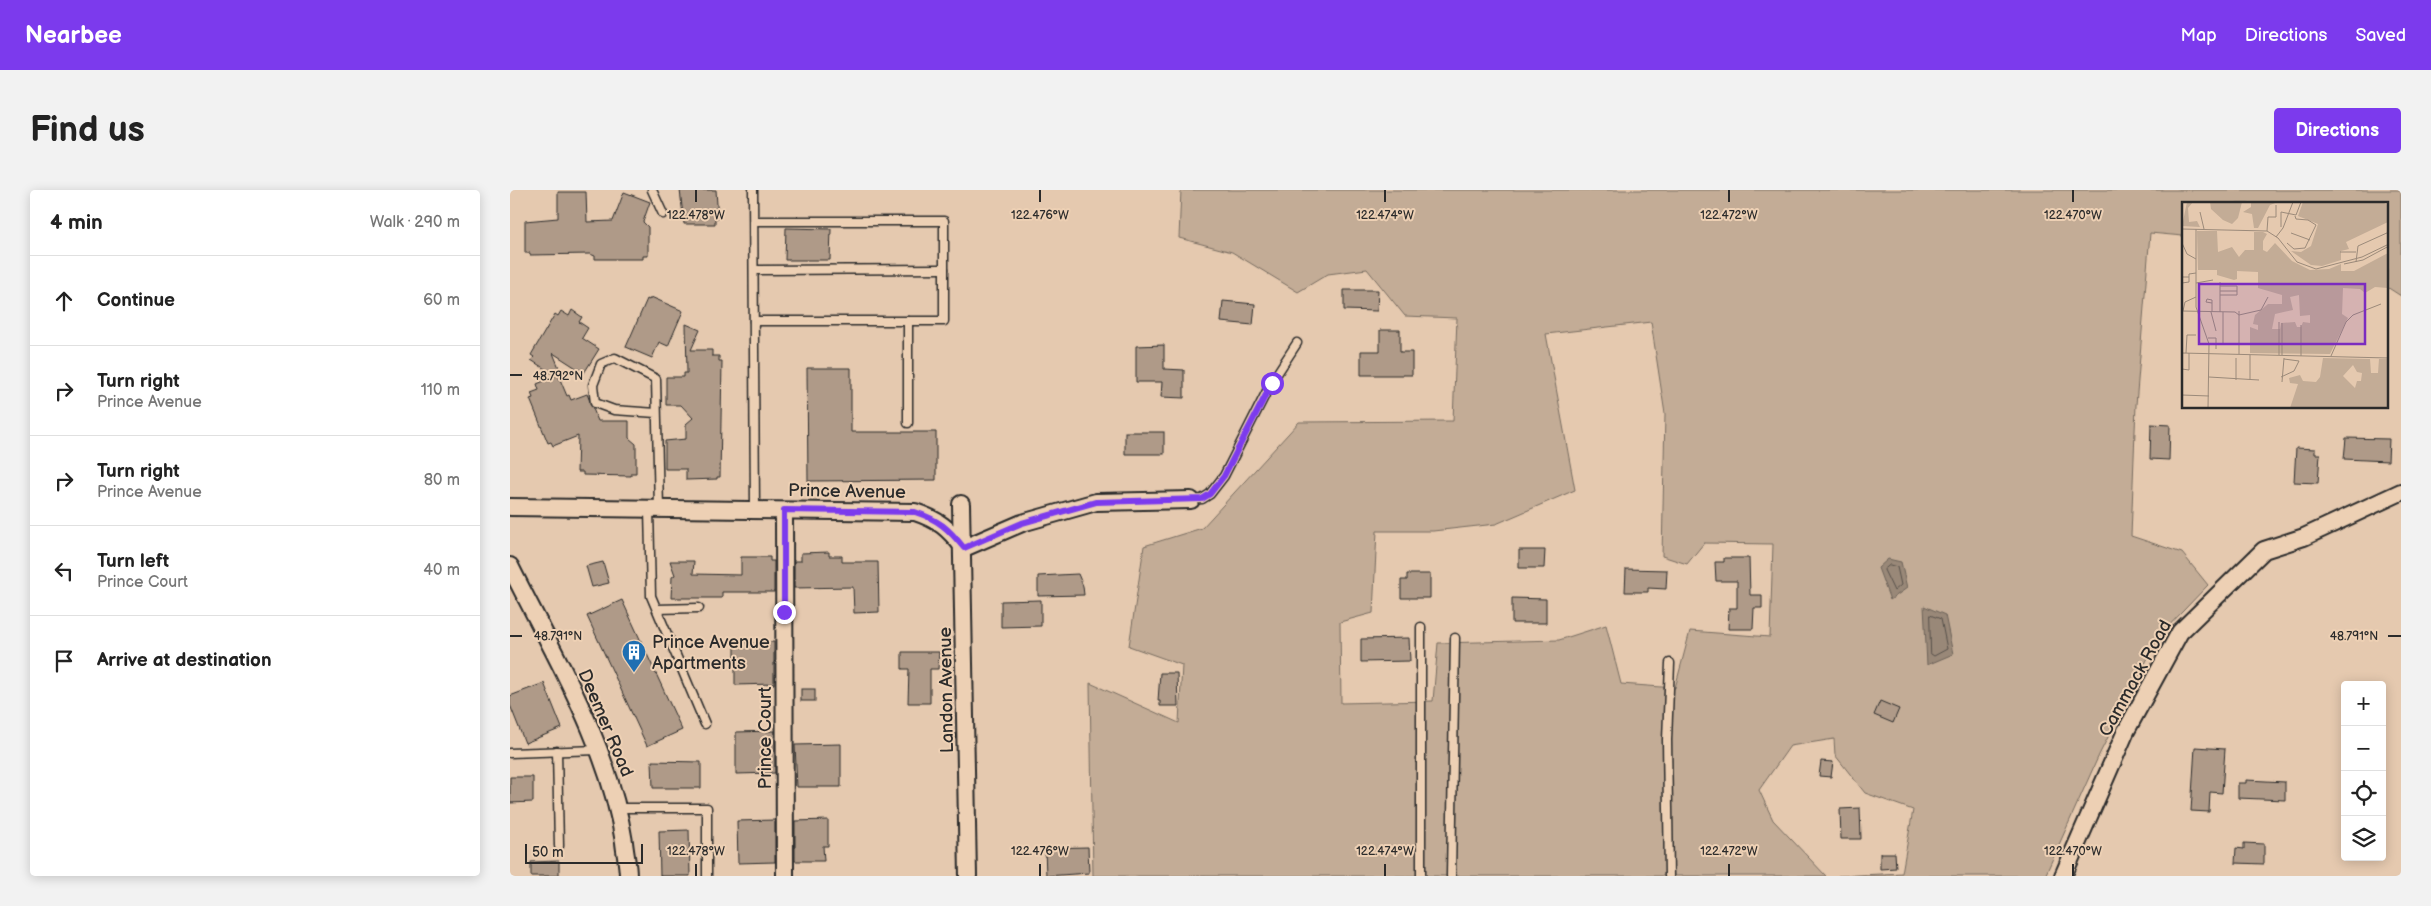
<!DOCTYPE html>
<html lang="en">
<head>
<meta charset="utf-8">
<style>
	body { margin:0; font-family:"Balsamiq Sans",sans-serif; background:#f2f2f2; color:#222 }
	.controls { position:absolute; right:15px; bottom:15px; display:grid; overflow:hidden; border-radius:5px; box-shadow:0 2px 12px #0003 }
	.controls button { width:45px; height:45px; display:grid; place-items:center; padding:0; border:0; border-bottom:1px solid #e0e0e0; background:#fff; color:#222; font:25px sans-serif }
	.scale { position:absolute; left:15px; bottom:12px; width:118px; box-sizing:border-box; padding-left:5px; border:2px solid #2b2b2b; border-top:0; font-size:14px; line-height:18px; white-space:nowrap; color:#2b2b2b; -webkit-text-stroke:4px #edd0b4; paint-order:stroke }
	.stop { position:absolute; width:15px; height:15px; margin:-11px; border:4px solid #7c3aed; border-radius:50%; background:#fff }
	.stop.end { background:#7c3aed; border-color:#fff; box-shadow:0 1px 5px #0008 }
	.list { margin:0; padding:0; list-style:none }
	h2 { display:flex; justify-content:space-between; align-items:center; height:65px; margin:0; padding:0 20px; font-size:21px }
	h2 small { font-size:16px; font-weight:400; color:#767676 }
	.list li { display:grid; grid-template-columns:32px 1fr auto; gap:15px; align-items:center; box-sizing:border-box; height:90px; padding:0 20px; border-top:1px solid #e0e0e0 }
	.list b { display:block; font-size:19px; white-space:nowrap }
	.list p { margin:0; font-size:16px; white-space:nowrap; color:#767676 }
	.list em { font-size:16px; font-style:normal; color:#767676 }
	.icon { flex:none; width:28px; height:28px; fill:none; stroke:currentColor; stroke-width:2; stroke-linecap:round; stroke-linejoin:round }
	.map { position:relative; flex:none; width:1891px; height:686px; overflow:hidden; border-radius:5px }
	header { display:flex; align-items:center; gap:30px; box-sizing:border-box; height:70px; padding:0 25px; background:#7c3aed; color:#fff }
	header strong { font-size:24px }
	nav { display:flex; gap:28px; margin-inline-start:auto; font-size:18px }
	.intro { display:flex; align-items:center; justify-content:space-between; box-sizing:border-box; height:120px; padding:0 30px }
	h1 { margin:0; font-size:35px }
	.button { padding:12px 22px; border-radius:5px; background:#7c3aed; color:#fff; font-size:18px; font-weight:700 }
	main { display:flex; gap:30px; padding:0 30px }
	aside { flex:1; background:#fff; border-radius:5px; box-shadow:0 2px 12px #0003 }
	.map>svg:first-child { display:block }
</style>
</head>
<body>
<header>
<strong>Nearbee</strong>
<nav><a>Map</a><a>Directions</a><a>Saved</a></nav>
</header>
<div class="intro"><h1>Find us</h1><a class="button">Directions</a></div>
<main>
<aside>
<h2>4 min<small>Walk · 290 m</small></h2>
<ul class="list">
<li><svg class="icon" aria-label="ahead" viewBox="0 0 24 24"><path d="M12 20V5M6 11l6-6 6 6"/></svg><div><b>Continue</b></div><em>60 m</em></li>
<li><svg class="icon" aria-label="right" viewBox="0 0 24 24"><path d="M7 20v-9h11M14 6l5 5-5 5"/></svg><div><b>Turn right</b><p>Prince Avenue</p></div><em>110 m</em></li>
<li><svg class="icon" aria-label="right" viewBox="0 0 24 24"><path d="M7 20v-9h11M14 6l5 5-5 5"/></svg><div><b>Turn right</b><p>Prince Avenue</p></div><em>80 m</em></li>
<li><svg class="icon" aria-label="left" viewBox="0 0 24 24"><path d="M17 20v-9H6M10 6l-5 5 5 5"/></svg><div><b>Turn left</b><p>Prince Court</p></div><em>40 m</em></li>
<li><svg class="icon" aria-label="arrive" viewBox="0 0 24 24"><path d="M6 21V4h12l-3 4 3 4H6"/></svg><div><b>Arrive at destination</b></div></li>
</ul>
</aside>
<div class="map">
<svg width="1891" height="686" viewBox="0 0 1891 686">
	<rect width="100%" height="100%" fill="#e5c9af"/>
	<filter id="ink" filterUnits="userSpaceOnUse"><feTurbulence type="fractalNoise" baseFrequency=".02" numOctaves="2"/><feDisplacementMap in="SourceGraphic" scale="10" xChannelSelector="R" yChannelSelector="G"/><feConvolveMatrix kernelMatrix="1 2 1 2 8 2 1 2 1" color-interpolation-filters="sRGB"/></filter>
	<g filter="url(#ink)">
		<!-- green -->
		<path fill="#c3ac96" stroke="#776c60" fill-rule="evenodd" d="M671,0H1891V106L1877,97V14H1674L1673,46L1640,43L1626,215L1621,346L1672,363L1698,395L1649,446L1589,565L1535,686H1328L1392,683L1403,620L1355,603L1325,565L1324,549L1280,556L1249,600L1263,630L1316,686H583L580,493L669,533L672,475L619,456L634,356L692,338L789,232L943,231L947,128L895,126L857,79L818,84L788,102L722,62L669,48ZM1141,132L1155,224L1152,366L1177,374L1194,353L1263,354L1260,447L1180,441L1165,498L1111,494L1096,435L1049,450L928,453L923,511L831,513L830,432L863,423L867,341H923L986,334L1065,300L1036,144Z"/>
		<!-- water -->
		<g fill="#998878" stroke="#6d6359">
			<polygon points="1378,369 1391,372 1397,398 1380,410 1368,378"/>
			<polygon points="1414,416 1435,425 1443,464 1417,475"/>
		</g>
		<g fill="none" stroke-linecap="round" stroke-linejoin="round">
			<!-- shore -->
			<g stroke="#57504a" stroke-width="1">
				<polygon points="1380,375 1387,377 1391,395 1384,401 1374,380"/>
				<polygon points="1420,425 1431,429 1437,459 1424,466 1421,464"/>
			</g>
		</g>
		<!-- building -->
		<g fill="#af9a88" stroke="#2b2b2b">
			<polygon points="170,0 206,0 208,29 205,29 205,34 174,34"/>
			<polygon points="48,2 76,2 77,32 103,31 114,2 140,12 133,32 138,37 138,66 133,66 133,69 85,69 85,66 80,64 20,65 20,63 15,63 15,31 48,28"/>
			<polygon points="276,38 321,39 320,70 275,70"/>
			<polygon points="834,100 868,100 867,121 834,120"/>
			<polygon points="141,107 173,121 158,156 149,152 142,168 116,157 137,109 139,110"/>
			<polygon points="713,111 745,114 743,135 711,132"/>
			<polygon points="62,120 72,127 69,132 78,138 72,148 89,159 74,183 43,163 54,190 49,187 57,206 59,205 61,210 77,204 88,231 119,231 119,248 126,254 126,283 121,283 121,286 73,285 73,282 67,282 68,246 43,256 41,252 38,253 20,209 23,208 21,203 29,200 27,194 46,186 21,170 24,167 21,165 45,124 48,126 51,121 59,126"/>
			<polygon points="176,134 190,140 181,160 202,160 202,166 209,166 209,171 212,171 210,287 207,287 207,289 176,290 176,279 155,279 155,251 176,249 176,234 183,228 171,215 156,215 156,187 174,187 174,183 177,183"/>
			<polygon points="870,140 890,140 890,162 902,162 902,185 851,185 851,161 870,161"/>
			<polygon points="654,155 654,179 674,180 674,208 651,207 652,192 626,192 626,156"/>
			<polygon points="297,178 341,178 341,242 426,242 426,290 298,291"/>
			<polygon points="1641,234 1660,235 1659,270 1640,269"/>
			<rect x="615" y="242" width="39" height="22"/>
			<polygon points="1836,248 1879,249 1878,271 1834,269"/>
			<polygon points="1786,258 1805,259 1805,264 1810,264 1808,293 1784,292"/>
			<polygon points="1009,360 1035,360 1034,378 1009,378"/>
			<polygon points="319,362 319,366 332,366 332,372 368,372 369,422 344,423 343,397 284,398 284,371 291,371 291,363"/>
			<polygon points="231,367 260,367 260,371 264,371 264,402 212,402 212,408 161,408 162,387 165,385 160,371 184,371 183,384 231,385"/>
			<polygon points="1214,368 1239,368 1240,405 1252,405 1252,418 1244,418 1243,439 1218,439 1219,418 1227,418 1227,391 1206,391 1205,372 1214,372"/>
			<polygon points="93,372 99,393 82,397 76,376"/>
			<polygon points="1116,379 1157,380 1156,399 1138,398 1138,402 1115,402"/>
			<polygon points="568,384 573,396 574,405 528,406 528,386"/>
			<polygon points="897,384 920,384 920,408 891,408 891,390 897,390"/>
			<polygon points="1002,408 1036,409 1036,433 1002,433"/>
			<polygon points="112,410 172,540 137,556 77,426"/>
			<polygon points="531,410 531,436 491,437 491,411"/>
			<polygon points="899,448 900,471 851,472 851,449"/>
			<polygon points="264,452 264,494 225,495 225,453"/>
			<polygon points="392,462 429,462 428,479 420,479 420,513 398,513 399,479 392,479"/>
			<polygon points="650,483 667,483 668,516 650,516 650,511 648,511"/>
			<polygon points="34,493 52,538 15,553 0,515 0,506"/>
			<rect x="291" y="499" width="14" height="12"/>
			<polygon points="1370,511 1389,519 1383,533 1364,525"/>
			<polygon points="265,541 265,583 226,584 226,542"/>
			<polygon points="331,554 331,597 287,597 285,555"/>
			<polygon points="1685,557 1715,559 1712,603 1700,602 1699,622 1681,621"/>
			<polygon points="142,571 191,572 191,598 143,598"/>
			<polygon points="1311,571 1323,572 1321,587 1309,586"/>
			<polygon points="0,587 23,587 23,612 0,613"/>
			<polygon points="1736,590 1775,592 1775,610 1728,608 1728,593 1736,593"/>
			<polygon points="1350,618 1351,649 1331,649 1330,619"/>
			<polygon points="265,630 265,672 228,673 227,631"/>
			<polygon points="318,630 318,656 313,656 314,671 285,671 285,631"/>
			<polygon points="179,640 180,686 150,686 149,641"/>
			<polygon points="1734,653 1754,654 1754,674 1725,673 1726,658 1734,659"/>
			<polygon points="578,657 579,683 536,686 535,658"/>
			<polygon points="1370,663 1385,663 1386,678 1370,679"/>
			<polygon points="49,671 49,686 21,686 21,672"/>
		</g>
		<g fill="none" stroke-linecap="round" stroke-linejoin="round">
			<defs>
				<g id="service">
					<polyline points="142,0 153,24"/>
					<polyline points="243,0 245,320"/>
					<polyline points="244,31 434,31 434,131 244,131"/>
					<polyline points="244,80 434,79"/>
					<polyline points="398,131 398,233"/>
					<polyline points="146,223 104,220 85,213 83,195 91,174 105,168 146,189 149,319"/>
					<polyline points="681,310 692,309 700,304 714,286 761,193 787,153"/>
					<polyline points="139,319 141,406 195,534"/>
					<polyline points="147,419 189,418"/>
					<polyline points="47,561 49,656"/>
					<polyline points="0,563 88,560"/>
					<polyline points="107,618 197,618 197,686"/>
					<polyline points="911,686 911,437"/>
					<polyline points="941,686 945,448"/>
					<polyline points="1159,686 1157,550 1160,473"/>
				</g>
				<g id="minor">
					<polyline points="451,314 458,686"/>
					<path d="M0,317L405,322C429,330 438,338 454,358L512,333L586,312L681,310"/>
					<polyline points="274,321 275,686"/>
					<path d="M0,376C44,465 99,554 114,652C115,663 118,675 118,686"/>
					<polyline points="1553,686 1616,541 1670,442 1754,360 1794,347 1891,302"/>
				</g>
			</defs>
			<!-- service casing -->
			<use href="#service" stroke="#2b2b2b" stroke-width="11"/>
			<!-- minor casing -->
			<use href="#minor" stroke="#2b2b2b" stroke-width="20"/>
			<!-- service -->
			<use href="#service" stroke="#edd0b4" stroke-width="8"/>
			<!-- minor -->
			<use href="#minor" stroke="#edd0b4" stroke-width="16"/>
		</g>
	</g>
	<g fill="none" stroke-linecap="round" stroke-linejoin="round" filter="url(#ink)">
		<!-- route -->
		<path stroke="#7c3aed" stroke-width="6" d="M274,422V320L405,322C429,330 438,338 454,358L512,333L586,312L692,309L700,304L714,286L762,193"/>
	</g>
	<!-- ticks -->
	<path fill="none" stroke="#2b2b2b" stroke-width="2" d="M186,0V12M530,0V12M875,0V12M1219,0V12M1563,0V12M0,185H12M0,446H12M1878,446H1891M186,674V686M530,674V686M875,674V686M1219,674V686M1563,674V686"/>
	<!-- icons -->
	<defs>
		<symbol id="building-pin" viewBox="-11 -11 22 30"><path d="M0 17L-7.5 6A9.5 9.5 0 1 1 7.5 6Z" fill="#1f6fb2" stroke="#edd0b4"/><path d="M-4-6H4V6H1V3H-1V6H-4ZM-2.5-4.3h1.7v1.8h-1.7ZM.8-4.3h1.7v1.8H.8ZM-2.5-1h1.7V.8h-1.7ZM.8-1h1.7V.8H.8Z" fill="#fff"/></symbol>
	</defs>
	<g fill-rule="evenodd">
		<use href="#building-pin" x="110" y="448" width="28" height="38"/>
	</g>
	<g text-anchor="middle" stroke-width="4" stroke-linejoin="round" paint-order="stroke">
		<!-- street labels -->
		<g font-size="18" fill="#2b2b2b" stroke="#edd0b4">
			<text transform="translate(337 301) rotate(1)" y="6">Prince Avenue</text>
			<text transform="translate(1625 488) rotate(-61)" y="6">Cammack Road</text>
			<text transform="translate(436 500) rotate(-91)" y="6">Landon Avenue</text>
			<text transform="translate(96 533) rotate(67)" y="6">Deemer Road</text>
			<text transform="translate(255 548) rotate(-90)" y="6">Prince Court</text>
		</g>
		<!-- poi labels -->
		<g font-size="18" fill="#2b2b2b" stroke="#edd0b4" text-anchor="start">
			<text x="142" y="458">Prince Avenue<tspan x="142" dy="21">Apartments</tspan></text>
		</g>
	</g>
	<!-- overview -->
	<g transform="translate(1672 12)">
		<rect width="206" height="206" fill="#e5c9af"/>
		<path d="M5,0H11L6,6L7,20L15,19L18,25L0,24ZM28,0H60L56,16L50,22L41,18L29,7ZM69,0H96L88,3L76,26H72L70,12L61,10L69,5ZM121,0H200L206,3V20L164,40L167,47L159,49V58L140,64L129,63L109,49L119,50L129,44L136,22L116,14ZM15,29H35L36,50L50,45L57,55L63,48H72V30H81L85,32L81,39V48L85,50L93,41L110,59L128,68L147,67L159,62V69H172L206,51V86L193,85L183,91L178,87L161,86L160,112L166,116L148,152L68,151V125L76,128V123L71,122L73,113L86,102H100V93L76,86V70L55,69V77L52,78L35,73V68H16ZM117,93L118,114L128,113V121L121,120L119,125H115L113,120L99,121L98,127H90L93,112L111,108L108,95ZM141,156L188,157L189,171H196L197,157H206V206H108L116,182L108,181L107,176L118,173L121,179L134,180L138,175ZM171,163L175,170L180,171L179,179H175L173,186L161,174Z" fill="#c3ac96" fill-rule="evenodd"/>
		<path fill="none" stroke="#9b8a7a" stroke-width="1" d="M18,10L22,27M99,25V10L114,13L119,0M0,27L85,29L96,36L115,60L134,67L180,55L207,42M14,27V105L27,142L26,206M85,29L86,15H94V3M109,31L128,38M94,35L101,26L111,0M0,41L5,52L14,57M105,41L112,47L123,46L134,23L126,18L114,17L113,14M158,50H174M174,60L176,44L207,30M162,62L181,58L207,44M7,75H0V81L7,80V72L14,71M38,80V110M14,81L31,78M38,84H55V93H38M38,89H55M30,101L24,100L25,97L30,98V110M0,109L53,110L57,113L79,108L86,95M1,109L3,100L14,95M57,109V152M29,110L34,129M41,110V143M26,136H34V147M0,151L207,156M4,151L5,133H14M97,153V120M100,153V121M119,154V123M149,154L164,120L171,113L199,102M0,167L7,168V151M27,175L77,178M99,175L112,169L117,159L102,157M54,178V156M68,178V153M100,180L102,156M0,193L27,194"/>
		<path fill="#7b2cbf" fill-opacity="0.15" stroke="#7b2cbf" stroke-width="2.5" d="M17,82H183V142H17Z"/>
		<rect width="206" height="206" fill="none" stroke="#2b2b2b" stroke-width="2.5"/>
	</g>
	<g font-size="12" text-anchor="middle" fill="#2b2b2b" stroke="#edd0b4" stroke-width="4" stroke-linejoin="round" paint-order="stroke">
		<text x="186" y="29">122.478°W</text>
		<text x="530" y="29">122.476°W</text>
		<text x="875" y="29">122.474°W</text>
		<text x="1219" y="29">122.472°W</text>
		<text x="1563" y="29">122.470°W</text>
		<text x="48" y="190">48.792°N</text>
		<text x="48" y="450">48.791°N</text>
		<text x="1844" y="450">48.791°N</text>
		<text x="186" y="665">122.478°W</text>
		<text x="530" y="665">122.476°W</text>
		<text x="875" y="665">122.474°W</text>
		<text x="1219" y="665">122.472°W</text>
		<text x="1563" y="665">122.470°W</text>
	</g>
</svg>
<div class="controls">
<button>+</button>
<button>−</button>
<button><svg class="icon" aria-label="locate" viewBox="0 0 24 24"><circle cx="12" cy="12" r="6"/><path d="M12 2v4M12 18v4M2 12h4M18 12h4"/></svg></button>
<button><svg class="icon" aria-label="layers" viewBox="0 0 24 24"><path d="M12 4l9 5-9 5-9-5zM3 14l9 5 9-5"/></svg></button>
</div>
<div class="scale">50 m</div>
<div class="stop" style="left:762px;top:193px"></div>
<div class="stop end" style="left:274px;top:422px"></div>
</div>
</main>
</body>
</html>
